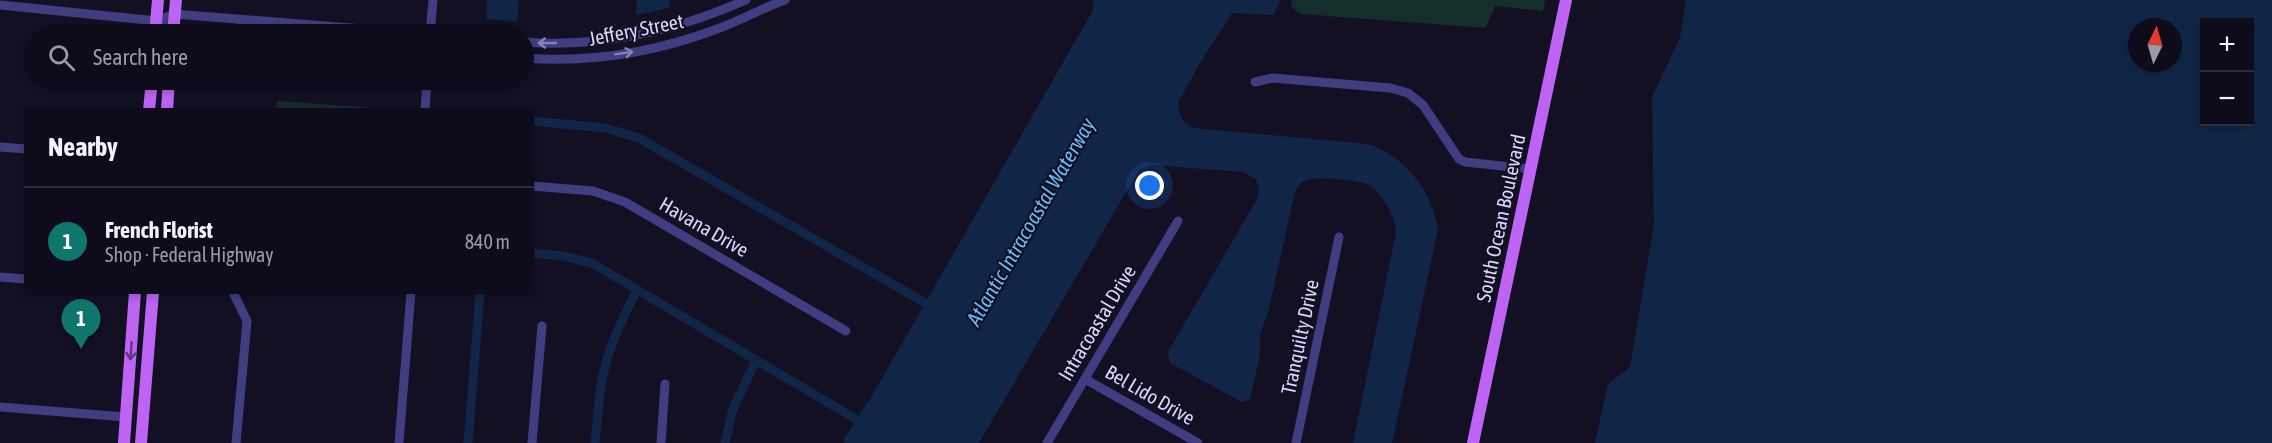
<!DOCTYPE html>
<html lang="en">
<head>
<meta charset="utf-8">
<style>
	body { margin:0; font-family:"Asap Condensed",sans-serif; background:#1c1a28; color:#f1f3f6 }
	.controls { position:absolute; right:18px; top:18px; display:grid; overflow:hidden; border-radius:0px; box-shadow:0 3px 9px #0003 }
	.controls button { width:54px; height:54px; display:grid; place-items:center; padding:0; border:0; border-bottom:2px solid #2e2c3a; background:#0e0c1b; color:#f1f3f6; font:30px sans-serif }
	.compass { position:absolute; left:2128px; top:18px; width:54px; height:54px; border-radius:50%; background:#0e0c1b; box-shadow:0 3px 9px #0003; rotate:5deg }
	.you { position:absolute; left:1150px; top:186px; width:21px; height:21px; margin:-15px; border:4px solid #fff; border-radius:50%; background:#1a73e8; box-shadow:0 0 0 9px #1a73e833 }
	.badge { display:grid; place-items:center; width:39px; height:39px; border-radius:50%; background:#0f766e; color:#fff; font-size:20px; font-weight:700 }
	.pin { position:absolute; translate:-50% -50px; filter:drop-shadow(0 2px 3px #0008) }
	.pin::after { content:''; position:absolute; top:32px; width:21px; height:18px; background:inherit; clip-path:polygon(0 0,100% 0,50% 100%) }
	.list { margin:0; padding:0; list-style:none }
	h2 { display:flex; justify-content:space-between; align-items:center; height:78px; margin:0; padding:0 24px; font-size:26px }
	h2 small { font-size:20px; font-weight:400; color:#9b9ba3 }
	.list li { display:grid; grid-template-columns:39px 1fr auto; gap:18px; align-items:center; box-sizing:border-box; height:108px; padding:0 24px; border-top:2px solid #2e2c3a }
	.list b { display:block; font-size:22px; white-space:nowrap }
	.list p { margin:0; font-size:20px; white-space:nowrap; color:#9b9ba3 }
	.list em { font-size:20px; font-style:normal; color:#9b9ba3 }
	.icon { flex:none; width:33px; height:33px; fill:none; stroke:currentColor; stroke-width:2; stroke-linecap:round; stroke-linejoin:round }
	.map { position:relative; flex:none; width:2272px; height:443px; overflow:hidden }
	.search { position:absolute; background:#0e0c1b; box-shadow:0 3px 9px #0003; left:24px; top:24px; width:510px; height:66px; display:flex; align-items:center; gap:15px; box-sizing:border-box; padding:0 21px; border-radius:33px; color:#9b9ba3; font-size:22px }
	.panel { position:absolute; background:#0e0c1b; box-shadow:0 3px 9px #0003; left:24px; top:108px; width:510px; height:186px; border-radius:0px }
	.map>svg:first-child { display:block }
</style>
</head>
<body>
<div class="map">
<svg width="2272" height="443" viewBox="0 0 2272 443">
	<rect width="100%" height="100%" fill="#131024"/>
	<!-- green -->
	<g fill="#142e2c">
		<polygon points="1292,0 1545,0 1543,11 1495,6 1486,28 1301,14 1291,7"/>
		<polygon points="277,101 389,109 276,109"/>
	</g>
	<!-- water -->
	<g fill="#112647" fill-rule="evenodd">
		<polygon points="487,0 519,0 517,22 486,19"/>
		<polygon points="637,0 670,0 669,8 636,15"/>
		<path d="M1094,0H1280L1274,15L1232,13L1203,58L1178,102L1180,114L1184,122L1193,128L1368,144C1405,156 1432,191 1438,229L1392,443H1353L1396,233C1396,219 1383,193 1369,185C1359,180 1314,175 1304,181C1300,183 1298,187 1295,191L1269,309L1260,335V355L1250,399L1242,402L1170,363L1168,352L1256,201L1259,190L1256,179L1243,172L1151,165L1139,170L979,443H844L845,437L873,394L1092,12Z"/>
		<path d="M1686,0H2272V443H1595L1608,384L1630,367L1654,225L1652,97L1680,38ZM2250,22V122H2204V22ZM2137,27H2173V63H2137Z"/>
	</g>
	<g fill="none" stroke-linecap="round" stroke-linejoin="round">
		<!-- canal -->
		<g stroke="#112647" stroke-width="9">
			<polyline points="532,121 605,128 639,138 934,308"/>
			<polyline points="532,253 562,256 592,263 866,425"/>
			<polyline points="468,443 480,292"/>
			<path d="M595,443C598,415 599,386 607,359C614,335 626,312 637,290"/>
			<polyline points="725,443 733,409 756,360"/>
		</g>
		<!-- minor -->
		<g stroke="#403e80" stroke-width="9">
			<polyline points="0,5 157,21 173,30 226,34"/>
			<polyline points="157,21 174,14 426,34"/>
			<polyline points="241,34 242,20"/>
			<polyline points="430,34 433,0"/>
			<path d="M524,42C600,48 676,31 746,0"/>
			<path d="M524,58C589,63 656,52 717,29C740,21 762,8 785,0"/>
			<polyline points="1255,82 1273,78 1390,88 1408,93 1423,105 1459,159 1465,162 1531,169"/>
			<polyline points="425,110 427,80"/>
			<polyline points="0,147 26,149"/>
			<polyline points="532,186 593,191 625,202 846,331"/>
			<polyline points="0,277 26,279"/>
			<polyline points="233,292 247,321 236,443"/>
			<polyline points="1085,379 1198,443"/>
			<polyline points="0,407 126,417"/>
			<polyline points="399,443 411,292"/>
			<polyline points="532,443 542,326"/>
			<polyline points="661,443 665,384"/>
			<polyline points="1047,443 1178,221"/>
			<polyline points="1296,443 1339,237"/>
		</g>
		<!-- major -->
		<g stroke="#bd64f5" stroke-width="12">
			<polyline points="155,34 158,0"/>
			<polyline points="173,34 176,0"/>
			<polyline points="149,110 152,80"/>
			<polyline points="167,110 169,80"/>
			<polyline points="124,443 135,292"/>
			<polyline points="141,443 153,292"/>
			<polyline points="1473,443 1566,0"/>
		</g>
	</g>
	<!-- one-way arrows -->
	<defs><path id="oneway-shaft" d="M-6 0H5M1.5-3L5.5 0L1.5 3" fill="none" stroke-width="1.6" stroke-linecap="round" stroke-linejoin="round" transform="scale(1.5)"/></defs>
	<g stroke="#8582b8">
		<use href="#oneway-shaft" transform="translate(547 43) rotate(-180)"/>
		<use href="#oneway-shaft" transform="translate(624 53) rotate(-9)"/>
	</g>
	<use stroke="#5f3682" href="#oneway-shaft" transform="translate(131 351) rotate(94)"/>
	<g text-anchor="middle" stroke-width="4.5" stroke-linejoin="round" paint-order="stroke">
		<!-- street labels -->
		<g font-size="20" fill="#dad6fc" stroke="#131024">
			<text transform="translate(636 30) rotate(-11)" y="7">Jeffery Street</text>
			<text transform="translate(1501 218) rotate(-78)" y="7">South Ocean Boulevard</text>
			<text transform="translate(704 227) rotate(30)" y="7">Havana Drive</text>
			<text transform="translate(1097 323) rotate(-59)" y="7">Intracoastal Drive</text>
			<text transform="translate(1300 337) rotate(-78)" y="7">Tranquilty Drive</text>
			<text transform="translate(1150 395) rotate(30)" y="7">Bel Lido Drive</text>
		</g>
		<!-- water labels -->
		<g font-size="21" font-style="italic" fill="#6ab7f6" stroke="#131024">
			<text transform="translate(1031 222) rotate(-60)" y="7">Atlantic Intracoastal Waterway</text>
		</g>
	</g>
</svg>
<div class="controls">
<button>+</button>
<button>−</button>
</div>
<svg class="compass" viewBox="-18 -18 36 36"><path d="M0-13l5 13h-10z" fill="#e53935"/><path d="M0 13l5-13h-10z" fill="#9b9ba3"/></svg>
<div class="you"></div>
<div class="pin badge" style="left:81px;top:349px">1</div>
<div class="search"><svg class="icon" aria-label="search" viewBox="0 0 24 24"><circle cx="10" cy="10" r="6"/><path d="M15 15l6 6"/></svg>Search here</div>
<section class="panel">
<h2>Nearby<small></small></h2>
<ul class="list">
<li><span class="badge">1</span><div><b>French Florist</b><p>Shop · Federal Highway</p></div><em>840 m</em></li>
</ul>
</section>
</div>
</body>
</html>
